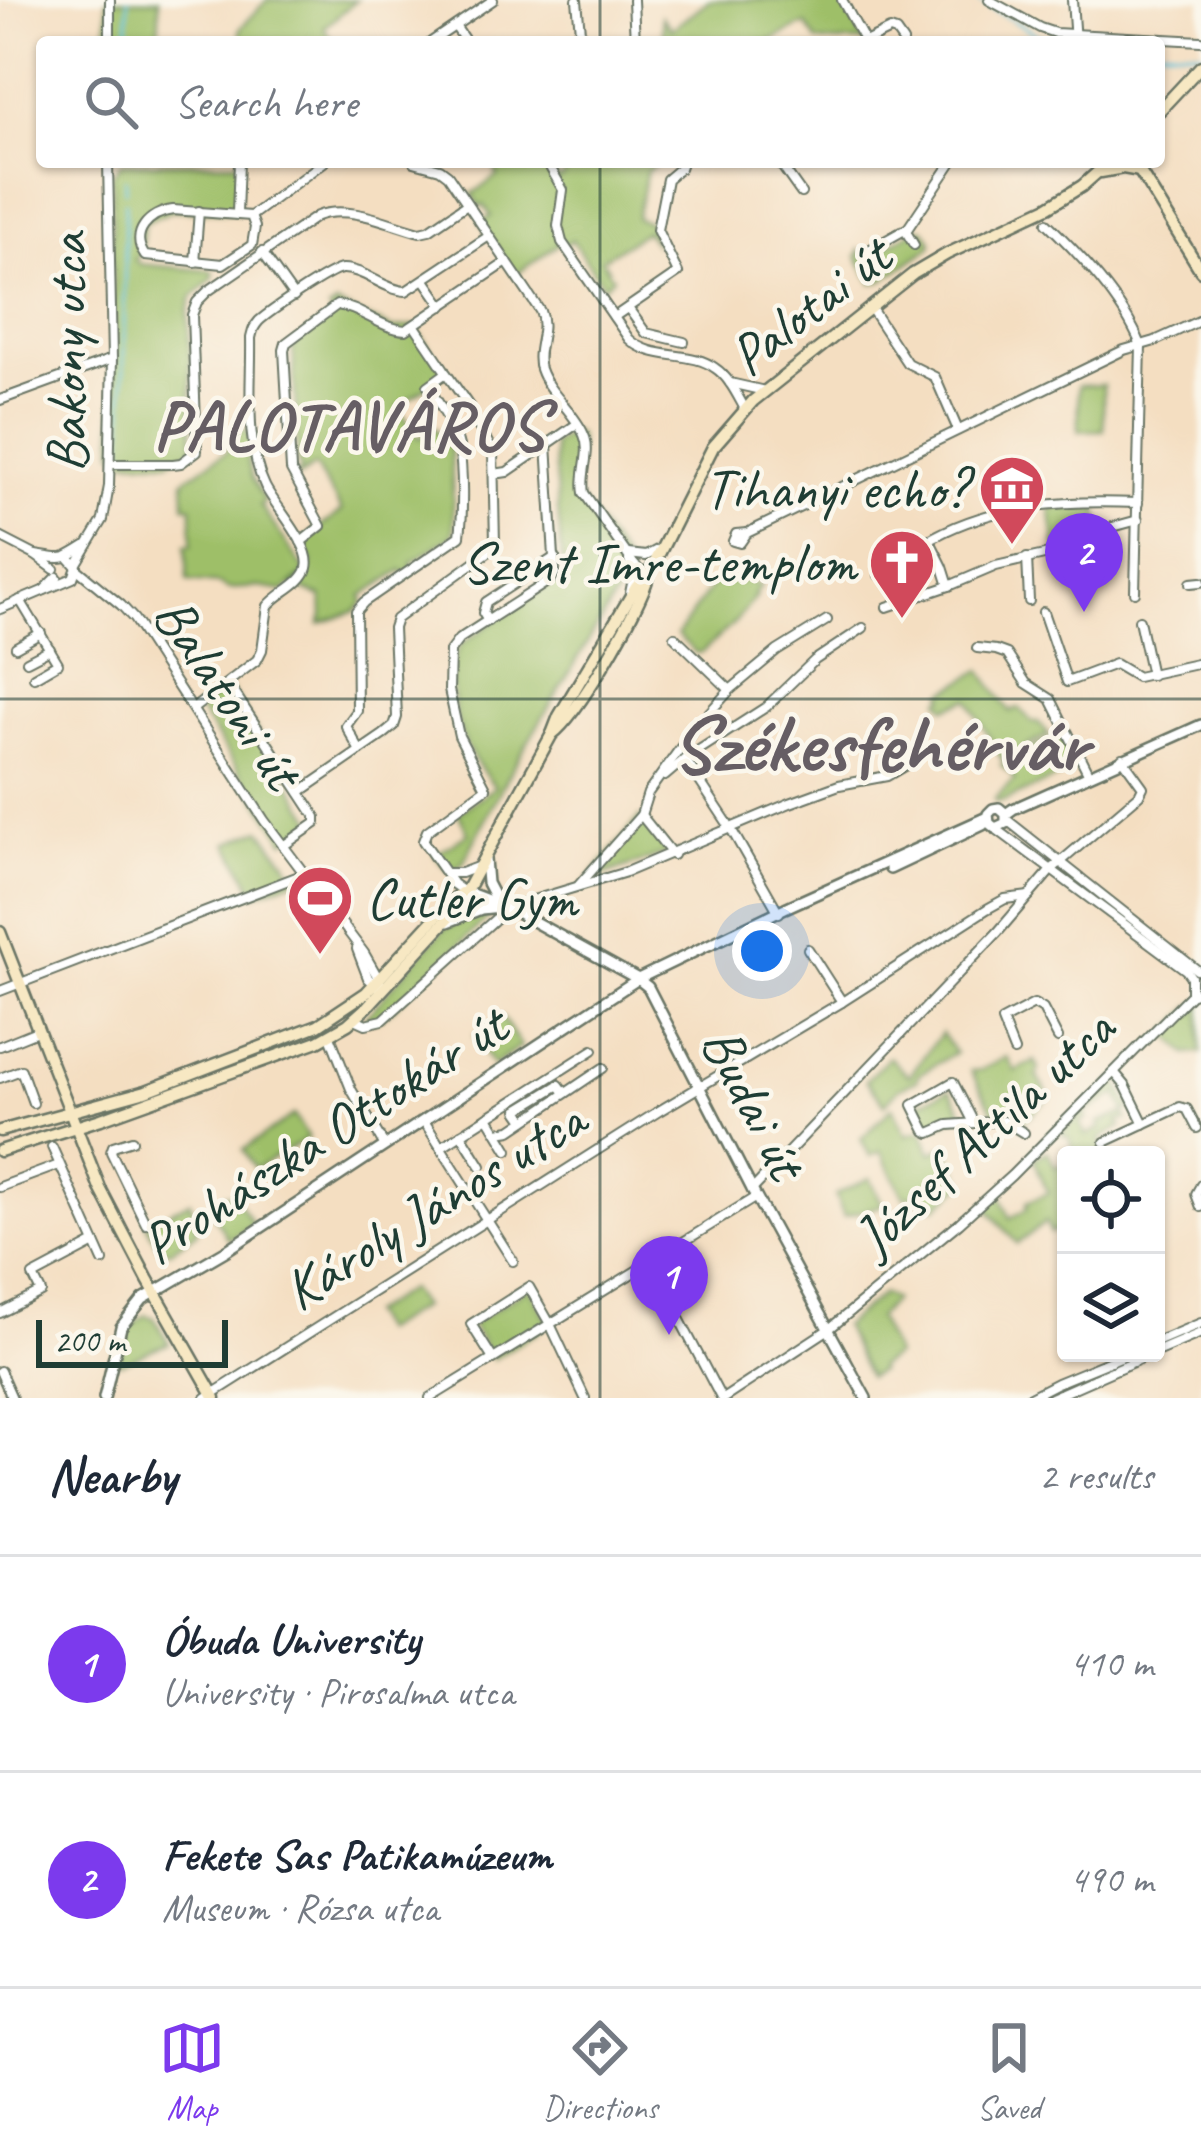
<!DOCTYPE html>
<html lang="en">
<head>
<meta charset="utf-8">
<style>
	body { margin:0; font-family:Caveat,sans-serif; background:#f6f6f7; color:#1f2937 }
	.controls { position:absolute; right:36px; bottom:36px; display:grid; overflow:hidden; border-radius:12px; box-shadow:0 3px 9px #0004 }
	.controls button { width:108px; height:108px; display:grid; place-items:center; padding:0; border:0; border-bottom:3px solid #e0e1e3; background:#fff; color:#1f2937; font:60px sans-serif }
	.scale { position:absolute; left:36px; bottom:30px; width:192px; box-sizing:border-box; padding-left:12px; border:6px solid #1f3d34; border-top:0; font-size:33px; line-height:42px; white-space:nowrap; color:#1f3d34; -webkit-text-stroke:9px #fbf7ec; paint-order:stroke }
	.you { position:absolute; left:762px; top:951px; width:42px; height:42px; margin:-30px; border:9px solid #fff; border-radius:50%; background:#1a73e8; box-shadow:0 0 0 18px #1a73e833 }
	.badge { display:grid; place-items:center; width:78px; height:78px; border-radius:50%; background:#7c3aed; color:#fff; font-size:39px; font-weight:700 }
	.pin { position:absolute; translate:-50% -99px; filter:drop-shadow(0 3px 6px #0008) }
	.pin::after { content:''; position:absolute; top:63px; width:42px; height:36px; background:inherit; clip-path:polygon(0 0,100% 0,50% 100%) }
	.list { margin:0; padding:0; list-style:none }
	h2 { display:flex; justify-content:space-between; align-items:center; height:156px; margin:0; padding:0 48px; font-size:51px }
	h2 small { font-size:39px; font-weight:400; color:#747a83 }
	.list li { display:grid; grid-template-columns:78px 1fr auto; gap:36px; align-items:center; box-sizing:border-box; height:216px; padding:0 48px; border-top:3px solid #e0e1e3 }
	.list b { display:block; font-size:45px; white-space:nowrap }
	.list p { margin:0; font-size:39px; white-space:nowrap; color:#747a83 }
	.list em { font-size:39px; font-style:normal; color:#747a83 }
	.icon { flex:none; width:66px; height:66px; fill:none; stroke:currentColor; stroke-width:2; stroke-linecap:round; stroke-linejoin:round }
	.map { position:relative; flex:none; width:1201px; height:1398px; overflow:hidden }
	.search { position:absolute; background:#fff; box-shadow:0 3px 9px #0004; left:36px; right:36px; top:36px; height:132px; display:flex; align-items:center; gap:30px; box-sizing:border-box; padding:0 42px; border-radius:12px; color:#747a83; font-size:45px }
	.sheet { height:588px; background:#fff }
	nav { display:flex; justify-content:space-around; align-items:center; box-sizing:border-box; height:168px; border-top:3px solid #e0e1e3; background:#fff; font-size:33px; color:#747a83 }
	nav a { display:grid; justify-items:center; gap:6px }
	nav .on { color:#7c3aed }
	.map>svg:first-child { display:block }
</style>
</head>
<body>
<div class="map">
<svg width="1201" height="1398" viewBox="0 0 1201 1398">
	<rect width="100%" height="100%" fill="#fbf7ec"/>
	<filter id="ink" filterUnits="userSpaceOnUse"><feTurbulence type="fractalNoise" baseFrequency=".00833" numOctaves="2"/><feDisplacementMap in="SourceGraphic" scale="24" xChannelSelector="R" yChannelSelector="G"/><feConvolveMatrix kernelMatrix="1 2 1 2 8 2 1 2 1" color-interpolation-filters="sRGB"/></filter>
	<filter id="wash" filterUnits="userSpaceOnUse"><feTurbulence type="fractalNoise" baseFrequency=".004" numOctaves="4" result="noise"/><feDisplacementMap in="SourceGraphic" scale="48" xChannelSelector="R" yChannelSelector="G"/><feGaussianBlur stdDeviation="2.7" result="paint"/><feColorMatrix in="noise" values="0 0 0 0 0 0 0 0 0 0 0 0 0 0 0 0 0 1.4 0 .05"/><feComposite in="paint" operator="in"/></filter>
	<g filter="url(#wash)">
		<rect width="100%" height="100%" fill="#f4dec1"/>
		<!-- green -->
		<g fill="#9ebf68" stroke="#5e7e4e" stroke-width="3">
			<rect x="107" y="0" width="52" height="42"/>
			<polygon points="267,0 356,0 324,28 334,42 241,42 240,29"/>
			<polygon points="709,0 842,0 865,42 817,42 806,24 767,42 664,42 662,17 672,29"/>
			<polygon points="239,162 237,213 173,210 144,223 141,252 135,260 140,264 213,271 213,279 192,297 188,313 193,449 169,461 123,460 114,451 112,175 121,163"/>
			<polygon points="496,162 547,162 559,180 565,175 557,162 660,162 647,171 636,218 652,223 654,242 646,231 602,259 613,277 604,286 572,240 564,245 561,242 515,275 480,222 491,216 484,205 480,207 472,194 498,176 495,170 498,168"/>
			<polygon points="920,228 925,230 932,241 931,247 880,282 873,283 857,257 860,250 865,257"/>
			<polygon points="337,305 393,329 415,326 446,373 398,407 419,438 435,428 451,450 454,530 451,536 411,563 413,569 405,573 402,570 362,596 364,602 356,611 320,624 323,616 322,597 294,586 308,573 312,562 301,542 342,511 315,466 297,478 296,474 301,470 298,464 293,349 297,342 333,316 329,310"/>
			<polygon points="1103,385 1104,430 1079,431 1078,386"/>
			<polygon points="245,429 248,431 253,455 247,458 252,479 265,502 260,505 306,572 284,591 259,587 229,589 219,584 188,581 186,545 192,545 192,507 185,505 184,480 229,450 224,440"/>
			<path d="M572,432L578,435L579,442L574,482L576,493L625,562L628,575L507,777L463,863L455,870L447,869L435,855L468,833L458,813L495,787C486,775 474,761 467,747C454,721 444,669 461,644L563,576L553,444Z"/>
			<polygon points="1097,506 1101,527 1056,547 1050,508"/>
			<polygon points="746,580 761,586 754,595 756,597 736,621 702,652 696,653 677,635 712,585"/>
			<polygon points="981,670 1010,712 1019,708 1032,722 1038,722 1049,734 1002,760 968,699 946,708 940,700 945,697 943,693"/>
			<polygon points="228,686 314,821 285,841 198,708"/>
			<polygon points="1057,735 1061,743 1065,742 1077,769 1004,801 996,802 995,799 1015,779 1001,765"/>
			<polygon points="640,817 668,853 587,881"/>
			<polygon points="261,829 298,878 256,894 228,843"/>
			<polygon points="494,912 391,1010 377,1020 366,1020 366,1016 444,929 477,914"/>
			<polygon points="1201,1002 1201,1053 1187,1054 1167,1033 1193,1006"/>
			<polygon points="502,1017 521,1046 493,1066 474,1036"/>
			<polygon points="941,1033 955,1053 918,1075 917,1080 899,1088 885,1104 866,1080 889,1057 909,1076"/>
			<polygon points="1007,1057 1015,1071 1035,1061 1039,1068 1037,1076 1050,1097 1023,1122 1010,1113 1002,1117 1000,1113 994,1113 971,1071 981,1070"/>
			<polygon points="1115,1079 1132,1108 1126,1112 1117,1094 1085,1113 1087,1119 1080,1123 1086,1135 1101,1129 1099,1123 1124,1113 1127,1119 1119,1121 1121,1127 1100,1139 1104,1152 1098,1155 1074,1155 1069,1138 1061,1134"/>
			<polygon points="950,1089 964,1114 928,1128 916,1105"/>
			<polygon points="892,1107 907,1135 917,1131 923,1132 931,1153 946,1146 964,1184 937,1207 930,1206 926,1201 915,1200 912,1195 904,1197 881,1151 870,1156 861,1139"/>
			<polygon points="294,1115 308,1138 255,1169 243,1150"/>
			<polygon points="1048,1151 1055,1167 1066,1163 1066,1227 1050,1233 1046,1222 1017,1244 986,1207 1000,1193 1010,1218 1027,1209 1027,1202 1048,1193 1034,1159"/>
			<polygon points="870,1178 883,1205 844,1216 835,1195"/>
			<polygon points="228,1194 235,1197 253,1224 229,1240 209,1208 218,1197"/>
			<polygon points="190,1201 197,1232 170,1251 161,1250 146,1224"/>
			<polygon points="529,1287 550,1324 493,1359 471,1325"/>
			<polygon points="409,1289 421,1307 380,1332 369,1314"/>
			<polygon points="882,1294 894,1300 877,1318 895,1355 878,1367 879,1371 868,1377 843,1326"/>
			<path d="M146,1315L154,1318L169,1344C152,1347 131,1362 118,1363C122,1344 128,1324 146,1315Z"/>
		</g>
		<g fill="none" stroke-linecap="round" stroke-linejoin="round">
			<!-- stream -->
			<g stroke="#5dc2da" stroke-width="3">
				<polyline points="977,0 1038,35 1070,41"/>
				<polyline points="128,42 128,0"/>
				<polyline points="1159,48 1201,51"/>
				<polyline points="125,191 125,179"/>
				<polyline points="123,456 125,202"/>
			</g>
		</g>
	</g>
	<g filter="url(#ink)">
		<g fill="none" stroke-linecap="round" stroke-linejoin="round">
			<defs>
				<g id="minor">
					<polyline points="577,0 581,42"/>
					<polyline points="633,0 635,42"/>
					<polyline points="842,0 865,42"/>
					<polyline points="989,0 1040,28 1055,33 1201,41"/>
					<polyline points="1072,0 1075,42"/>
					<polyline points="455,26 466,42"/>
					<polyline points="110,42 110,0"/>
					<polyline points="431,42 493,0"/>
					<polyline points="865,42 890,30 896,32 903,42"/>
					<polyline points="108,162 141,162"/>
					<path d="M414,162L440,169L448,175L540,311C548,331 534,349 540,369C548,393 574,411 584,435C592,452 580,474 584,493L633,563L639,570L649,574"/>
					<path d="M547,162L563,190L558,226L562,242L629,339C652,361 691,350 715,368C729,377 737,395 745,409"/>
					<polyline points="779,162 801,193"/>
					<path d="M173,210L251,216L255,227L252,245L223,264L145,256C129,233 149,213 173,210Z"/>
					<polyline points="237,213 239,162"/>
					<polyline points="251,216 324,162"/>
					<path d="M1047,223C1082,257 1122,299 1141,345L1135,592"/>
					<polyline points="905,230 914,245"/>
					<polyline points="867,251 908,228 952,162"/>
					<polyline points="262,252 294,297"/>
					<polyline points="195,262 199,211"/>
					<polyline points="425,280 443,306"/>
					<polyline points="870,307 907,363 935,377 958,430"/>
					<polyline points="628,308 646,333 684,342"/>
					<polyline points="614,317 678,273 657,230 667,179 680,168 682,162"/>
					<polyline points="415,326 444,369"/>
					<polyline points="730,383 765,391"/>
					<polyline points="0,400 112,359"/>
					<path d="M110,464H173L181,463L197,451L192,315L197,302L208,291L317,216C349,204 389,224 420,232L429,230L467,204"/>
					<polyline points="494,474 507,472 577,424"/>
					<polyline points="747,533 740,543 733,541 736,534 747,533 1124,350 1155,341 1201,320"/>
					<polyline points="0,537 35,555 54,569"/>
					<polyline points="929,539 943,567 949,586"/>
					<path d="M301,542L321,526L291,470L284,350L286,343L337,305C362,308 381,329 406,330L507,262"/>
					<polyline points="628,554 646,556 659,549"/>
					<path d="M35,555C64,559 60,562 85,546"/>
					<polyline points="1027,558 1029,601"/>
					<polyline points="629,561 633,579 630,593"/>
					<polyline points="76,565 103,520 109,486 112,359 108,162"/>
					<polyline points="77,569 121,605 134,619 264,820 364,953 380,981"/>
					<path d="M879,575C899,564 914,547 934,537C996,503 1069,500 1138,503"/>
					<polyline points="1191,583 1201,582"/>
					<polyline points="44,590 57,577"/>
					<polyline points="20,600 58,663 34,677"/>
					<polyline points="887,607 949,586 996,566 1053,553 1098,531 1138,520"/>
					<polyline points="0,609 73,578 77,567 69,558"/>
					<polyline points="1043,612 1067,682 1115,664 1137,677 1201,663"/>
					<polyline points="1139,620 1151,675"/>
					<polyline points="488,621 483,613 486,602 555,557"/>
					<polyline points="675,637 730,690"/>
					<polyline points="16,647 41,633"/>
					<polyline points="977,648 996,650 1007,654 1026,683 1051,699 1088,773"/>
					<polyline points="27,661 50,649"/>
					<polyline points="228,683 316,817 316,823 283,846"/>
					<path d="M194,708L257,660L262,650L268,606C278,593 303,584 307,568C313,546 275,507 265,486C244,443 252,386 251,338C253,330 253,328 259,321C269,312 330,270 342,269C363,268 384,290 406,291L489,236"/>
					<polyline points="685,759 766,707 815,660 863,628"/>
					<polyline points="665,776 685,759 730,827 779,913"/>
					<path d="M300,792L383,735L394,726L397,717L393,628L396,619L487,553L495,543L493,451L475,421L471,409L446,373L428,386C437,400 456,431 459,446C463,470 463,512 460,536L364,602L356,611L357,711L346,726L360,751"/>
					<polyline points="641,815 673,855"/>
					<polyline points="1007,820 1197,970"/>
					<polyline points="995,828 1186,970 1191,977 1191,994"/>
					<polyline points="446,873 461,873 477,867"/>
					<polyline points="579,885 641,815 648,793 694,729 730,690 777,651 827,620"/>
					<polyline points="463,891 453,884 423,841 427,831 486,788 459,736 449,690 450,651 459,639 552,579 555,573 547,444"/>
					<polyline points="507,908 626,872 790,803 839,785 887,776 911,762"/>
					<polyline points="357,949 368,978 378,987"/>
					<polyline points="808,949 842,1002"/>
					<polyline points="0,991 304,874"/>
					<polyline points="355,1019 366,1024 383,1020 501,914 514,911"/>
					<polyline points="330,1036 351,1089 385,1146"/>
					<polyline points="0,1046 37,1031"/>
					<polyline points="1014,1051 1002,1021 1034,1004 1043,1009 1058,1038"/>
					<polyline points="1114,1072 1125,1085 1144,1124"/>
					<polyline points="0,1078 21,1070 33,1103"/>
					<polyline points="488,1117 508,1150"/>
					<polyline points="525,1120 518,1110 559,1085 565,1093"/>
					<polyline points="424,1121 513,1261"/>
					<polyline points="973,1121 953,1082 913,1105 926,1131 930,1133 948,1125 1004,1121 1024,1133"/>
					<polyline points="498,1132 511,1130 603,1068"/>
					<polyline points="461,1134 481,1166"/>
					<polyline points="132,1140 113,1146 111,1152 146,1224"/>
					<polyline points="1105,1142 1180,1107 1187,1109 1197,1128"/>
					<polyline points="52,1147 103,1261"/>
					<polyline points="441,1147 593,1050"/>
					<polyline points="1201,1185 1196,1194 1201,1207"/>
					<polyline points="0,1187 59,1165"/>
					<polyline points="752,1190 998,932 1051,870 1139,795 1143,787 1122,758"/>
					<polyline points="650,1263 721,1398"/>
					<polyline points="0,1313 41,1292 33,1276 95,1243"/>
					<polyline points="1156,1342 1201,1323"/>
					<polyline points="1156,1352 1201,1333"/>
					<polyline points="493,1359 471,1324 529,1287 550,1324 585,1398"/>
					<polyline points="0,1371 12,1398"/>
					<polyline points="206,1398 659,1111 842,1002 987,909 1005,899 1029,896"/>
					<polyline points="430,1398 756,1197"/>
					<polyline points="724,1398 829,1329 959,1223 1012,1175 1191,994 1201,992"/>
					<polyline points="1028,1398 1057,1383 1130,1353"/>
					<polyline points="1051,1398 1153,1353"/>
				</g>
				<g id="tertiary">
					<polyline points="1006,814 999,808 993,809 988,814 989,823 995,828 1006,823 1006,814 1013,809 1201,725"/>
					<polyline points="485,859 487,883 498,904"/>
					<polyline points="890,869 983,825"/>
					<polyline points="464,891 511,909 638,979 648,987 756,1197 866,1398"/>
					<polyline points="448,922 481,909 500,907"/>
					<polyline points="104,1398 121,1327 143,1299 227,1250 638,979 785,908 987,817"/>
				</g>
				<g id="secondary">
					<polyline points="1159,111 1201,66"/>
					<polyline points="1134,162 1201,271"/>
					<polyline points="1101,172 1123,168 1140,171"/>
					<path d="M552,734C577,716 640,608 648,577"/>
					<polyline points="0,932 100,1188 148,1280 215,1398"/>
					<polyline points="0,1131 146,1091 318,1025 366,993 447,905 461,893"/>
					<polyline points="0,1151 101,1119 318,1041 348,1024 367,1007 455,911 552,734 559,716 636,587 649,574 713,447 753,401 913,274 947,254 1048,207 1082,186 1109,162"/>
				</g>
			</defs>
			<!-- minor casing -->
			<use href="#minor" stroke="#6a7565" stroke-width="12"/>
			<!-- tertiary casing -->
			<use href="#tertiary" stroke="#6a7565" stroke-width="14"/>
			<!-- secondary casing -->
			<use href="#secondary" stroke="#6a7565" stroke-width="15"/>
			<!-- minor -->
			<use href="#minor" stroke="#fff" stroke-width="8"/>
			<!-- tertiary -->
			<use href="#tertiary" stroke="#fff" stroke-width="9"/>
			<!-- secondary -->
			<use href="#secondary" stroke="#f7e8c3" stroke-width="10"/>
		</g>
	</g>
	<!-- grid -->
	<path fill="none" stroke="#1f3d34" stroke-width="3" stroke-opacity="0.55" d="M600,0V42M600,162V1398M0,699H1201"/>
	<!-- icons -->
	<defs>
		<symbol id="museum-pin" viewBox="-11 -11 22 30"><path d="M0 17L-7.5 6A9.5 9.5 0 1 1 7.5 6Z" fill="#d1495b" stroke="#fbf7ec"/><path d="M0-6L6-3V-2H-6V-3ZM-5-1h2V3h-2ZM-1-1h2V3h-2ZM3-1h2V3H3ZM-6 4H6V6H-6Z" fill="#fff"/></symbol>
		<symbol id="church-pin" viewBox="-11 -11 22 30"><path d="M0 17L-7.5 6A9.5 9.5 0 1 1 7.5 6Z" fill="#d1495b" stroke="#fbf7ec"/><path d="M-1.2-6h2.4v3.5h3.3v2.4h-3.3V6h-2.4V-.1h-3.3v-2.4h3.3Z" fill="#fff"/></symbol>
		<symbol id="stadium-pin" viewBox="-11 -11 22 30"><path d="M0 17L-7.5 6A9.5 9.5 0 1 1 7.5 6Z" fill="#d1495b" stroke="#fbf7ec"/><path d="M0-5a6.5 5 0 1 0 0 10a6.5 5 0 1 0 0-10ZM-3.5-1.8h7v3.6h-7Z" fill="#fff"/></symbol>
	</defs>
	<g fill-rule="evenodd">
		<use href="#museum-pin" x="974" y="450" width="76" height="104"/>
		<use href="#church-pin" x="864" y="524" width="76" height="104"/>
		<use href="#stadium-pin" x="282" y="860" width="76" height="104"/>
	</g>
	<g text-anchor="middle" stroke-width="9" stroke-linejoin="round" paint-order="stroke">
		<!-- street labels -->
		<g font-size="57" fill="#1f3d34" stroke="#fbf7ec">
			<text transform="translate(809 305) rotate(-38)" y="20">Palotai út</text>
			<text transform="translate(66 353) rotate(-90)" y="20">Bakony utca</text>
			<text transform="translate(229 692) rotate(56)" y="20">Balatoni út</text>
			<text transform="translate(755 1102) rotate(63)" y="20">Budai út</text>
			<text transform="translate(983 1132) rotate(-43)" y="20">József Attila utca</text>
			<text transform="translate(323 1134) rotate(-33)" y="20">Prohászka Ottokár út</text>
			<text transform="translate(433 1204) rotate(-32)" y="20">Károly János utca</text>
		</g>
		<!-- poi labels -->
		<g font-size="57" fill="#1f3d34" stroke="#fbf7ec" text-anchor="end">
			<text x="966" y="508">Tihanyi echo?</text>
			<text x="856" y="582">Szent Imre-templom</text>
			<text x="366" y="918" text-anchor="start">Cutler Gym</text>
		</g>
		<!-- district labels -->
		<g font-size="69" font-weight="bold" letter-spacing="3" fill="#665e64" stroke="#fbf7ec">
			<text x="350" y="449">PALOTAVÁROS</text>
		</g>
		<!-- town labels -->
		<g font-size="81" font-weight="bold" fill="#665e64" stroke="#fbf7ec">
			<text x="879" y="771">Székesfehérvár</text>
		</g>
	</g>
</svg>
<div class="controls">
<button><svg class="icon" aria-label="locate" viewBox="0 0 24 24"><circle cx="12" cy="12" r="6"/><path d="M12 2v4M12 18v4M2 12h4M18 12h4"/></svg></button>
<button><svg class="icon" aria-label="layers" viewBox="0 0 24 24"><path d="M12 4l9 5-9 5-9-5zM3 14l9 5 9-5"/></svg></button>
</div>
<div class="scale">200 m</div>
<div class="you"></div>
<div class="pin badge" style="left:669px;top:1335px">1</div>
<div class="pin badge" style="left:1084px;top:612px">2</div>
<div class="search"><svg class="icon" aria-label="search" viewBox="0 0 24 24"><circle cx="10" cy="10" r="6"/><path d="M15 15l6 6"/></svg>Search here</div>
</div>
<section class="sheet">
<h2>Nearby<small>2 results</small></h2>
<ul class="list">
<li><span class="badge">1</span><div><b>Óbuda University</b><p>University · Pirosalma utca</p></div><em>410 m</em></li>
<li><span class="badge">2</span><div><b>Fekete Sas Patikamúzeum</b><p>Museum · Rózsa utca</p></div><em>490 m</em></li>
</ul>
</section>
<nav>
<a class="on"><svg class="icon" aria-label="map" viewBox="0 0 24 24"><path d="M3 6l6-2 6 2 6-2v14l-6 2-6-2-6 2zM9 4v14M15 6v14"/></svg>Map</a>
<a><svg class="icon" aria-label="directions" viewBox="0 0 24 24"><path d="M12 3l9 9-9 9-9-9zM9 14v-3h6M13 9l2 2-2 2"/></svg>Directions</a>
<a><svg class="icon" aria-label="saved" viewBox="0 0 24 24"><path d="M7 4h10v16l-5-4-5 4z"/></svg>Saved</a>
</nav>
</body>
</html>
